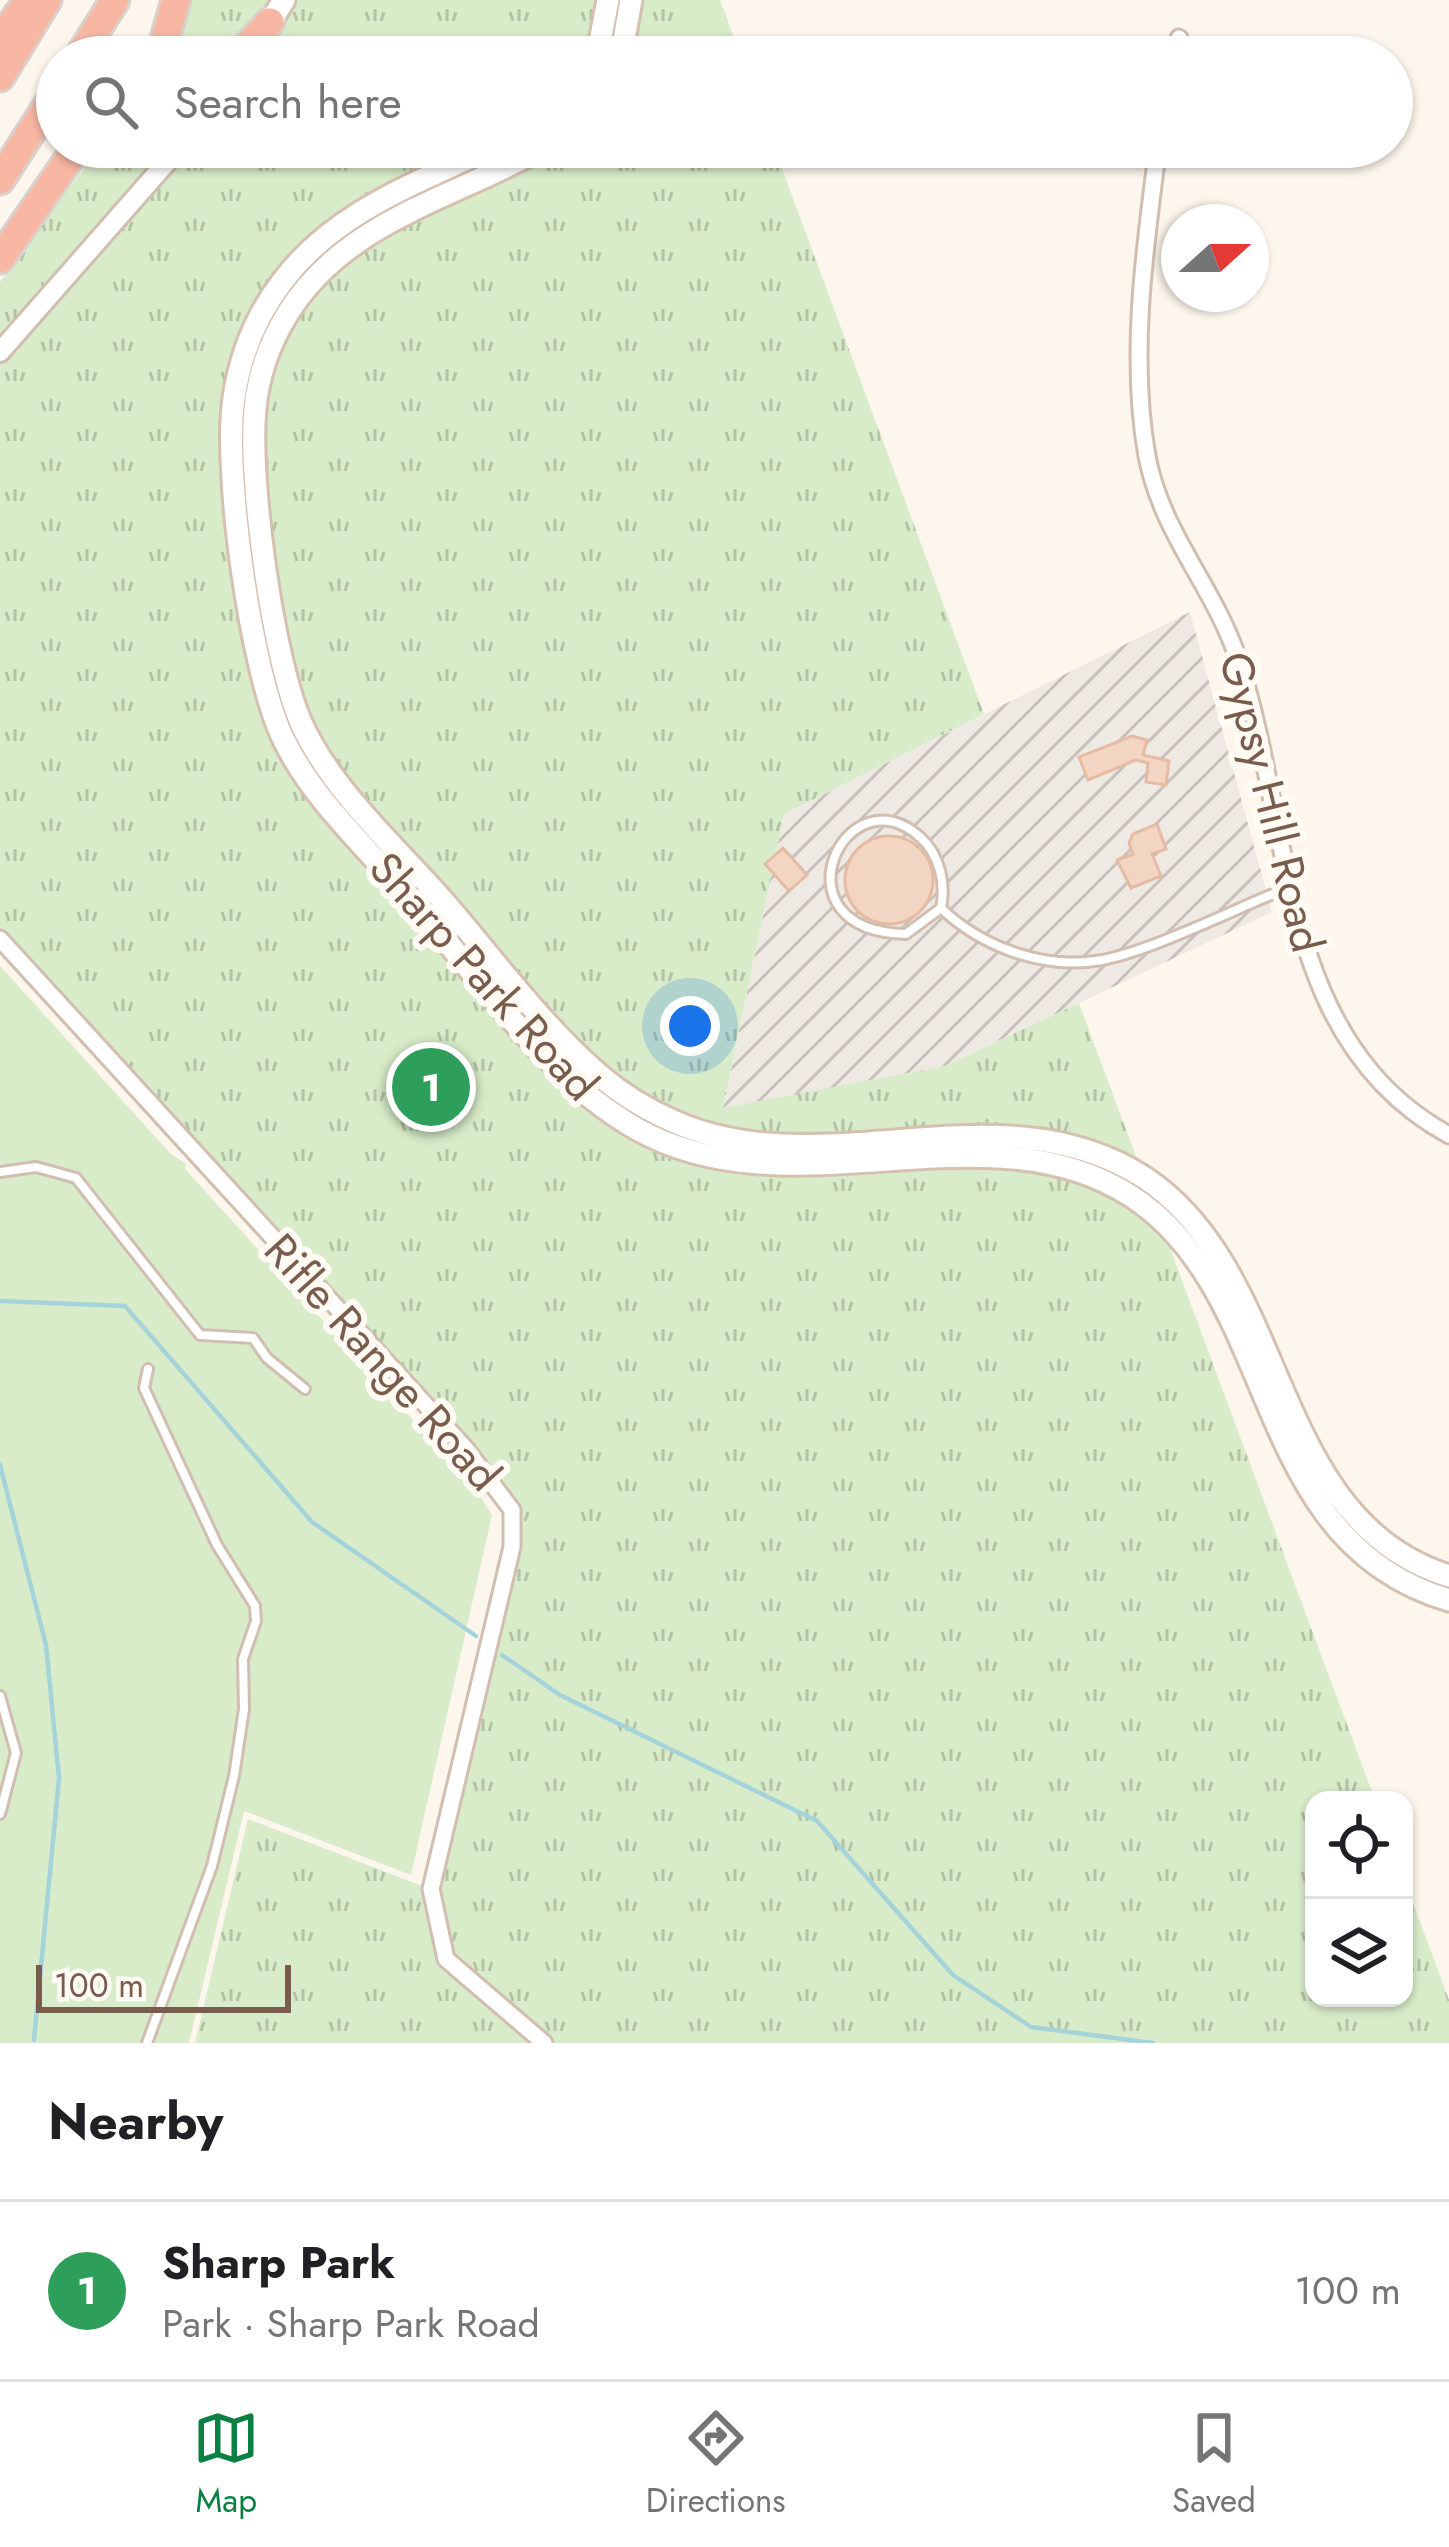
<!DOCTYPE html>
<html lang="en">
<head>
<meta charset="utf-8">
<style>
	body { margin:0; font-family:Jost,sans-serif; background:#f2f2f2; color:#202124 }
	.controls { position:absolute; right:36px; bottom:36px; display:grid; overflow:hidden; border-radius:24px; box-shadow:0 3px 9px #0004 }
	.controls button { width:108px; height:108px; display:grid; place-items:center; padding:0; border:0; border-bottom:3px solid #e0e0e0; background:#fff; color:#202124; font:60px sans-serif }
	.compass { position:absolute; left:1161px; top:204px; width:108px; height:108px; border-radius:50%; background:#fff; box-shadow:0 3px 9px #0004; rotate:69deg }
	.scale { position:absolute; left:36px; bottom:30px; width:255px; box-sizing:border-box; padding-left:12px; border:6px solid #7a5c4d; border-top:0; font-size:33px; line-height:42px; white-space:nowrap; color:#7a5c4d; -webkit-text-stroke:9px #fffaf3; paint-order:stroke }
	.you { position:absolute; left:690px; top:1026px; width:42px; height:42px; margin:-30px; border:9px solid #fff; border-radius:50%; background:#1a73e8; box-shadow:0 0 0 18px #1a73e833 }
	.badge { display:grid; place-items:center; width:78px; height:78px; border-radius:50%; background:#0b8043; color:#fff; font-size:39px; font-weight:700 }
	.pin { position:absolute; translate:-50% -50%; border:6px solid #fff; box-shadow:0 3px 12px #0006 }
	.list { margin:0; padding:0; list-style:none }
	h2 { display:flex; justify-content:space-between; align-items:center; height:156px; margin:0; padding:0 48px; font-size:51px }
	h2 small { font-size:39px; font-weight:400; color:#757577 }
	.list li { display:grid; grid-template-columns:78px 1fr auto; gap:36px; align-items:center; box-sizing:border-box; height:180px; padding:0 48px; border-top:3px solid #e0e0e0 }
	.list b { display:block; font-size:45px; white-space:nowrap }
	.list p { margin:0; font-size:39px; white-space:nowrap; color:#757577 }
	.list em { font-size:39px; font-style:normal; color:#757577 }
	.icon { flex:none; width:66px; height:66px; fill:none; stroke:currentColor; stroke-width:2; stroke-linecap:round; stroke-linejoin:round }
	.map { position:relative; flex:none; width:1449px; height:2043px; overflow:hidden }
	.search { position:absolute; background:#fff; box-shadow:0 3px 9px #0004; left:36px; right:36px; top:36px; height:132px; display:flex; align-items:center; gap:30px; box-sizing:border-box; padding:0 42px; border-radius:66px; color:#757577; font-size:45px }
	.sheet { height:336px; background:#fff }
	nav { display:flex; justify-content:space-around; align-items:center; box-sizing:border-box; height:168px; border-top:3px solid #e0e0e0; background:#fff; font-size:33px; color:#757577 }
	nav a { display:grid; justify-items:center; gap:6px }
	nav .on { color:#0b8043 }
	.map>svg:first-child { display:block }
</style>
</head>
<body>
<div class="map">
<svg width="1449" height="2043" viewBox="0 0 1449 2043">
	<defs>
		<pattern id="industrial-furrows" width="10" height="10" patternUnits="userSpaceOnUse" patternTransform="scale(3)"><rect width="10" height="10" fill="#efe9e4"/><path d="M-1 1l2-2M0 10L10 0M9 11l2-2" fill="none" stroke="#c7c0bb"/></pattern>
		<pattern id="park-tufts" width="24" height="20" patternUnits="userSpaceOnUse" patternTransform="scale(3)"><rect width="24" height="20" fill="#d8ecc9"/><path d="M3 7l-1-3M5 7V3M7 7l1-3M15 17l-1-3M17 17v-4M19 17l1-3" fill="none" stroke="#b4c2a5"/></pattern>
	</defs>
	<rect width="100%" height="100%" fill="#fdf6ec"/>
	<!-- industrial -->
	<polygon fill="url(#industrial-furrows)" points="1190,612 1272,912 945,1066 723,1109 784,814"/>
	<!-- green -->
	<polygon fill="#d8ecc9" points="0,966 171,1154 186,1164 185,1169 475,1488 492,1515 411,1875 244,1811 189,2043 0,2043"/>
	<!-- park -->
	<g fill="url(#park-tufts)">
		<polygon points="193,0 720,0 741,57 162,57"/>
		<polygon points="99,147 774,147 984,714 784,814 723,1108 945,1066 1079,1003 1375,1800 1314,1800 1314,1998 1404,1998 1404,1879 1449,2000 1449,2043 195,2043 248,1819 430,1889 512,1547 512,1510 0,939 0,282"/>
	</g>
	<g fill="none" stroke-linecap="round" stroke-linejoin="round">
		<!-- stream -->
		<g stroke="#a5d3da" stroke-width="4.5">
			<polyline points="0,1301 125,1306 312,1522 476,1636"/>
			<polyline points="0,1465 46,1645 59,1778 34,2040"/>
			<polyline points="502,1655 560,1695 817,1821 953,1975 1031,2027 1153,2043"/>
		</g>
	</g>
	<!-- building -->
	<g fill="#f3d5c3" stroke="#e6bba3" stroke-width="3">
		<polygon points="1132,736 1147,740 1143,755 1169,761 1166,785 1146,782 1148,763 1136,760 1088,780 1079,757"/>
		<polygon points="1157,824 1166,849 1152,854 1161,876 1131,888 1117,860 1133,854 1129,843 1133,834"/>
		<circle cx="889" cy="880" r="44"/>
		<polygon points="783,848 807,875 789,891 765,864"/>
	</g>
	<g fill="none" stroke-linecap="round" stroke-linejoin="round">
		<defs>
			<g id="service">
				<path d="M941,908L906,934C769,931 846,768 921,838C940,855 946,884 941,908C979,945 1040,969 1095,961C1144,955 1238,907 1288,888"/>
				<polyline points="0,1172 36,1167 76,1178 200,1335 253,1338 267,1358 305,1389"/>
				<polyline points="0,1696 16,1753 0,1814"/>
				<polyline points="147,2043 212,1866 234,1776 244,1709 243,1659 256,1621 255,1606 217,1545 144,1388 148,1369"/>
			</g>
			<g id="minor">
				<polyline points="1176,57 1179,38"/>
				<path d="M1158,147C1145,246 1129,356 1147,456C1161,533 1216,589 1239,662C1293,826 1276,1041 1449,1135"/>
				<polyline points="0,939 466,1449 512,1510 512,1547 431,1889 446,1959 544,2043"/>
			</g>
			<polyline id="tertiary" points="0,352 180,147"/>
			<g id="secondary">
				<polyline points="264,32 284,0"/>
				<polyline points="597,57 608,0"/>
				<polyline points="621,57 631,0"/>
				<path d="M493,147C417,183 334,212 282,282C256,316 240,356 234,398C223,470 251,672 283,738C312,799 368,849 412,900C480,978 546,1078 637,1129C792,1216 985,1102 1131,1196C1284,1295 1247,1541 1449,1600"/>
				<path d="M544,147C455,198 346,220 288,313C270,342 258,375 255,409C248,479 273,662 302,725C333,792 397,848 445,903C494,960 541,1024 598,1074C621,1094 647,1110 675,1122C824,1188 1001,1084 1145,1178C1291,1275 1267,1520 1449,1576"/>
			</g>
			<g id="motorway">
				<polyline points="0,39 27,3"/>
				<polyline points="79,57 115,0"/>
				<polyline points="167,57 166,35 176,0"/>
				<polyline points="237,57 270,22"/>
				<polyline points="0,77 47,0"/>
				<polyline points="0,180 57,91"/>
				<polyline points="0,259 77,147"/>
			</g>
		</defs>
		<!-- service casing -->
		<use href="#service" stroke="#d1beb0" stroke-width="14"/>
		<!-- minor casing -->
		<use href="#minor" stroke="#d1beb0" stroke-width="21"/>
		<!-- tertiary casing -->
		<use href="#tertiary" stroke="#d1beb0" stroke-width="24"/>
		<!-- secondary casing -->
		<use href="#secondary" stroke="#d6c0b0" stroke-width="27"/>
		<!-- motorway casing -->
		<use href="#motorway" stroke="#dad1cd" stroke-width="33"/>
		<!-- service -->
		<use href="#service" stroke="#fff" stroke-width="8"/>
		<!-- minor -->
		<use href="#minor" stroke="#fff" stroke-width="15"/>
		<!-- tertiary -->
		<use href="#tertiary" stroke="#fff" stroke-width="18"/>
		<!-- secondary -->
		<use href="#secondary" stroke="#fff" stroke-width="21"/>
		<!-- motorway -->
		<use href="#motorway" stroke="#f7b7a3" stroke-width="27"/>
	</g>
	<g text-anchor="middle" stroke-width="12" stroke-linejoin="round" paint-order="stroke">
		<!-- street labels -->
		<g font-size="45" fill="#7a5c4d" stroke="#fffaf3">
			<text transform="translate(1272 802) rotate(76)" y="16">Gypsy Hill Road</text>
			<text transform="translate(484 976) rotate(48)" y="16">Sharp Park Road</text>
			<text transform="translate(383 1362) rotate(48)" y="16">Rifle Range Road</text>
		</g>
	</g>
</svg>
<div class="controls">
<button><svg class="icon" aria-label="locate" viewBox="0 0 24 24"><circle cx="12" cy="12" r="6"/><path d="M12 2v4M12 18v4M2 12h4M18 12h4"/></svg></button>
<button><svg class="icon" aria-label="layers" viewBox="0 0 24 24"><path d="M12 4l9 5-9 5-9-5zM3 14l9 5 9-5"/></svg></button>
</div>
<svg class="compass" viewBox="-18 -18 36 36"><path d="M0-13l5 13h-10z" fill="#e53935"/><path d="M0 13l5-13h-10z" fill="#757577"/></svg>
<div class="scale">100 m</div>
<div class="you"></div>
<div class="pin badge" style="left:431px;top:1087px;background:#2e9e5b">1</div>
<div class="search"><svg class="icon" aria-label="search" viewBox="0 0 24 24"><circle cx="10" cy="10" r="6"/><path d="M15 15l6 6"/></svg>Search here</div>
</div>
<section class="sheet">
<h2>Nearby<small></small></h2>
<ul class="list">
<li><span class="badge" style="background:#2e9e5b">1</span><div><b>Sharp Park</b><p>Park · Sharp Park Road</p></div><em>100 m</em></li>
</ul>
</section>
<nav>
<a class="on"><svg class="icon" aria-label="map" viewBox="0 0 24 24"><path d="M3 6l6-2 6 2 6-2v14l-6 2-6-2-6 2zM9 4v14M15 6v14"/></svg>Map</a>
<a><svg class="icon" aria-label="directions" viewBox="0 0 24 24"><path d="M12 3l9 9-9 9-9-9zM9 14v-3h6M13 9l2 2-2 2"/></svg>Directions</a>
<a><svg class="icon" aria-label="saved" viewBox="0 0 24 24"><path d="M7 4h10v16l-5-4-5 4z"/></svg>Saved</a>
</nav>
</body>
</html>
